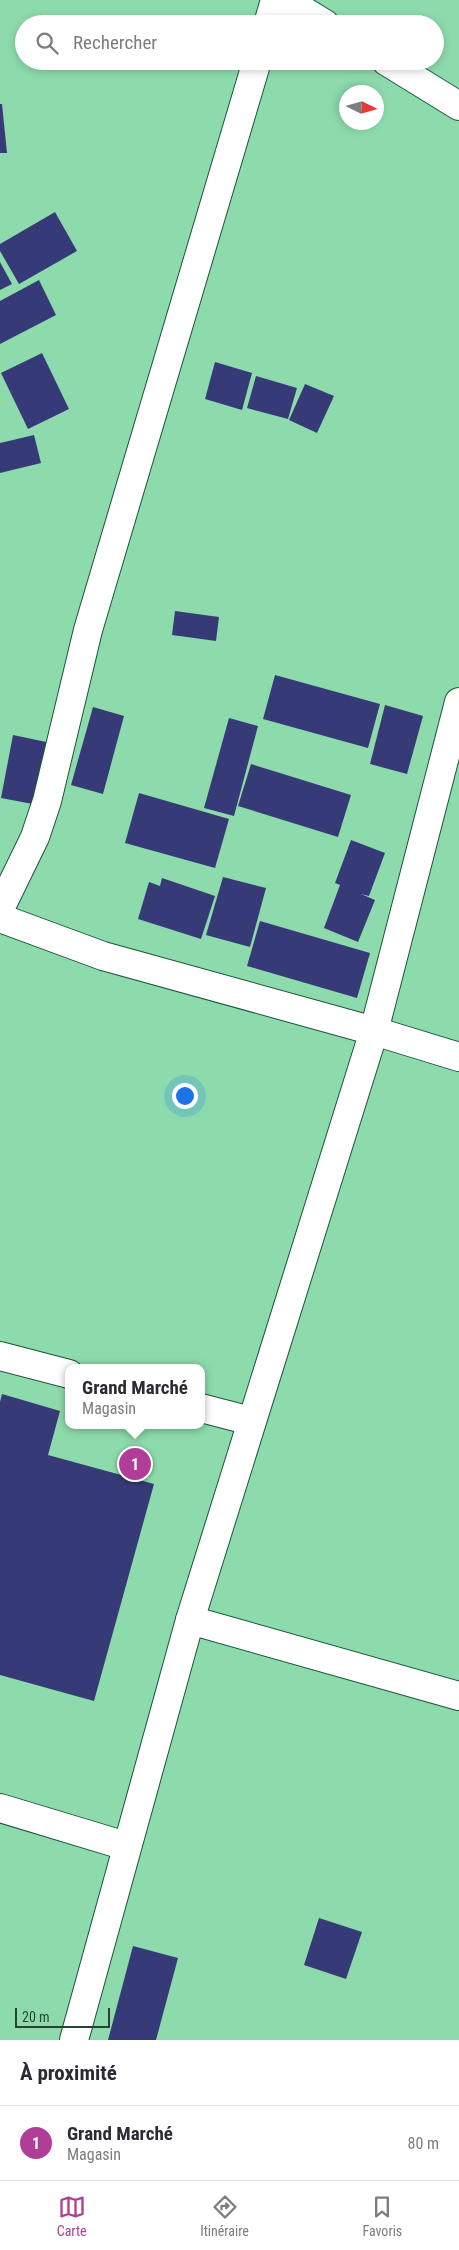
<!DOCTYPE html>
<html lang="fr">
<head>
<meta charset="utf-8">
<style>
	body { margin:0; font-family:"Roboto Condensed",sans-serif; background:#f7f7f7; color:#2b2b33 }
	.compass { position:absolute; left:339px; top:85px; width:45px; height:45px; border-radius:50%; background:#fff; box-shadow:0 2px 8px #0003; rotate:95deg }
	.scale { position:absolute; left:15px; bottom:12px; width:95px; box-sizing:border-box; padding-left:5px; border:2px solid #254532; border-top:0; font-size:14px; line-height:18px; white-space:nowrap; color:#254532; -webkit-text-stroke:4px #8ddbad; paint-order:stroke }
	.you { position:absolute; left:184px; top:1095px; width:18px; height:18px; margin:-12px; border:4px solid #fff; border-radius:50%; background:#1a73e8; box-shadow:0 0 0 8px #1a73e833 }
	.badge { display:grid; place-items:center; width:32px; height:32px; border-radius:50%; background:#b03d97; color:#fff; font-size:16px; font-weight:700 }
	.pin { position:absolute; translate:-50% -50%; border:2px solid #fff; box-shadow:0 1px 5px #0006 }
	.popup { position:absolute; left:65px; top:1364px; width:140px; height:65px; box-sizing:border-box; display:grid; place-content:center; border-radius:10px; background:#fff; filter:drop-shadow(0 1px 4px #0005); font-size:16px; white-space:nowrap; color:#7c7c81 }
	.popup b { font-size:19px; color:#2b2b33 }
	.popup::after { content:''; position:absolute; left:50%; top:100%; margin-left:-10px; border:10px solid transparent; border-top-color:#fff }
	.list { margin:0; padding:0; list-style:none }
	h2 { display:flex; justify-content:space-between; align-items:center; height:65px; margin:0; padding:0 20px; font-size:21px }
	h2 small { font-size:16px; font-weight:400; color:#7c7c81 }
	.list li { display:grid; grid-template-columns:32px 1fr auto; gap:15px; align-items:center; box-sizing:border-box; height:75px; padding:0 20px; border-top:1px solid #e1e1e2 }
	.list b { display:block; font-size:19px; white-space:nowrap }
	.list p { margin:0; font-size:16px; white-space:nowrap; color:#7c7c81 }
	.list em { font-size:16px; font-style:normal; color:#7c7c81 }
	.icon { flex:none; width:28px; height:28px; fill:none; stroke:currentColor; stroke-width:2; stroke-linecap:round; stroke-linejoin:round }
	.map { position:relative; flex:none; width:459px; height:2040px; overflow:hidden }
	.search { position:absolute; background:#fff; box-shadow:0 2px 8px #0003; left:15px; right:15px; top:15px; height:55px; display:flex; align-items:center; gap:12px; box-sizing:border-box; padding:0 18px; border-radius:28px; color:#7c7c81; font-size:19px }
	.sheet { height:140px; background:#fff }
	nav { display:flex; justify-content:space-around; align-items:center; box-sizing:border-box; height:70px; border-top:1px solid #e1e1e2; background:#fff; font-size:14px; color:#7c7c81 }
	nav a { display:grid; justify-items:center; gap:2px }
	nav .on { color:#b03d97 }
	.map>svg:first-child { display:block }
</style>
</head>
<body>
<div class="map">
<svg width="459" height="2040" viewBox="0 0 459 2040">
	<rect width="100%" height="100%" fill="#8ddbad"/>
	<!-- building -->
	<g fill="#363a77">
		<polygon points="0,104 2,104 7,153 0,153"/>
		<polygon points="55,212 77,251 19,284 0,251 0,244"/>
		<polygon points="0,262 12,284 0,290"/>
		<polygon points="39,280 56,315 0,344 0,301"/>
		<polygon points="42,353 69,409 28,429 1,373"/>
		<polygon points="215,362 252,373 242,410 205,399"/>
		<polygon points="256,376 297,388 288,419 247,408"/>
		<polygon points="305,384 334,396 317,433 289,420"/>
		<polygon points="34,435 41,463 0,473 0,443"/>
		<polygon points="175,611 219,617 216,641 172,635"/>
		<polygon points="275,675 380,704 368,748 263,719"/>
		<polygon points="385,705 423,716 407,774 370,764"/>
		<polygon points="93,707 124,716 103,794 71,785"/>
		<polygon points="229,718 258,726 234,816 204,808"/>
		<polygon points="13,735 51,743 38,805 1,798"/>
		<polygon points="251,764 351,795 338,837 238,806"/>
		<polygon points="139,793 229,819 215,868 125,843"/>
		<polygon points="351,840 385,853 369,896 361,894 375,900 358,942 324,928 340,885 335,883"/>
		<polygon points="223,877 266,888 250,947 206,935"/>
		<polygon points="162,878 215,896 201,939 138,919 149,882 160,886"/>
		<polygon points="260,921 370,953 357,998 247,966"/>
		<polygon points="2,1394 60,1411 48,1455 154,1484 94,1701 0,1675 0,1402"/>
		<polygon points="319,1918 362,1932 346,1979 304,1965"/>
		<polygon points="133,1946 178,1958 156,2040 108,2040"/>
	</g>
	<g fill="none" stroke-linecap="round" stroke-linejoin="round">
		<defs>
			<g id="minor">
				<polyline points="286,0 325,24"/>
				<polyline points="268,24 275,0"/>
				<polyline points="386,61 459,106"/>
				<polyline points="0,909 35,837 47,801 88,630 257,61"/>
				<polyline points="0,918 103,956 374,1031 459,1057"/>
				<polyline points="0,1356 69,1374"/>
				<polyline points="201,1408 251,1421"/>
				<polyline points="190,1620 459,1696"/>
				<polyline points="0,1808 126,1846"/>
				<polyline points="74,2040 190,1620 374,1031 459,702"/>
			</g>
		</defs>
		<!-- minor casing -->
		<use href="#minor" stroke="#195637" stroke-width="30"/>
		<!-- minor -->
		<use href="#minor" stroke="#fff" stroke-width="28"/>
	</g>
</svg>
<svg class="compass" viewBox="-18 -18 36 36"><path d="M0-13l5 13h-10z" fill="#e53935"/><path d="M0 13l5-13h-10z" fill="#7c7c81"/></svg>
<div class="scale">20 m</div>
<div class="you"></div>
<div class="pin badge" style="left:135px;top:1464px">1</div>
<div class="popup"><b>Grand Marché</b>Magasin</div>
<div class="search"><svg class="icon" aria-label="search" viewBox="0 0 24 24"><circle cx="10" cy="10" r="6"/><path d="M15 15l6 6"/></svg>Rechercher</div>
</div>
<section class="sheet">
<h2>À proximité<small></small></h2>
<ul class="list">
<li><span class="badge">1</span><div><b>Grand Marché</b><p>Magasin</p></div><em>80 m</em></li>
</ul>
</section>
<nav>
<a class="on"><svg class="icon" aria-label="map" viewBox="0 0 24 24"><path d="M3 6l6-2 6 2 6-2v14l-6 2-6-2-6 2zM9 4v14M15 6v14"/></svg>Carte</a>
<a><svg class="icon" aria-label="directions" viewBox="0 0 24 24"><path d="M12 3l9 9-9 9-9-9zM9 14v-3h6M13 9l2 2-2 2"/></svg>Itinéraire</a>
<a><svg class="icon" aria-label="saved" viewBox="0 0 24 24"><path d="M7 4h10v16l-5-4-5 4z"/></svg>Favoris</a>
</nav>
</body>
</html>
